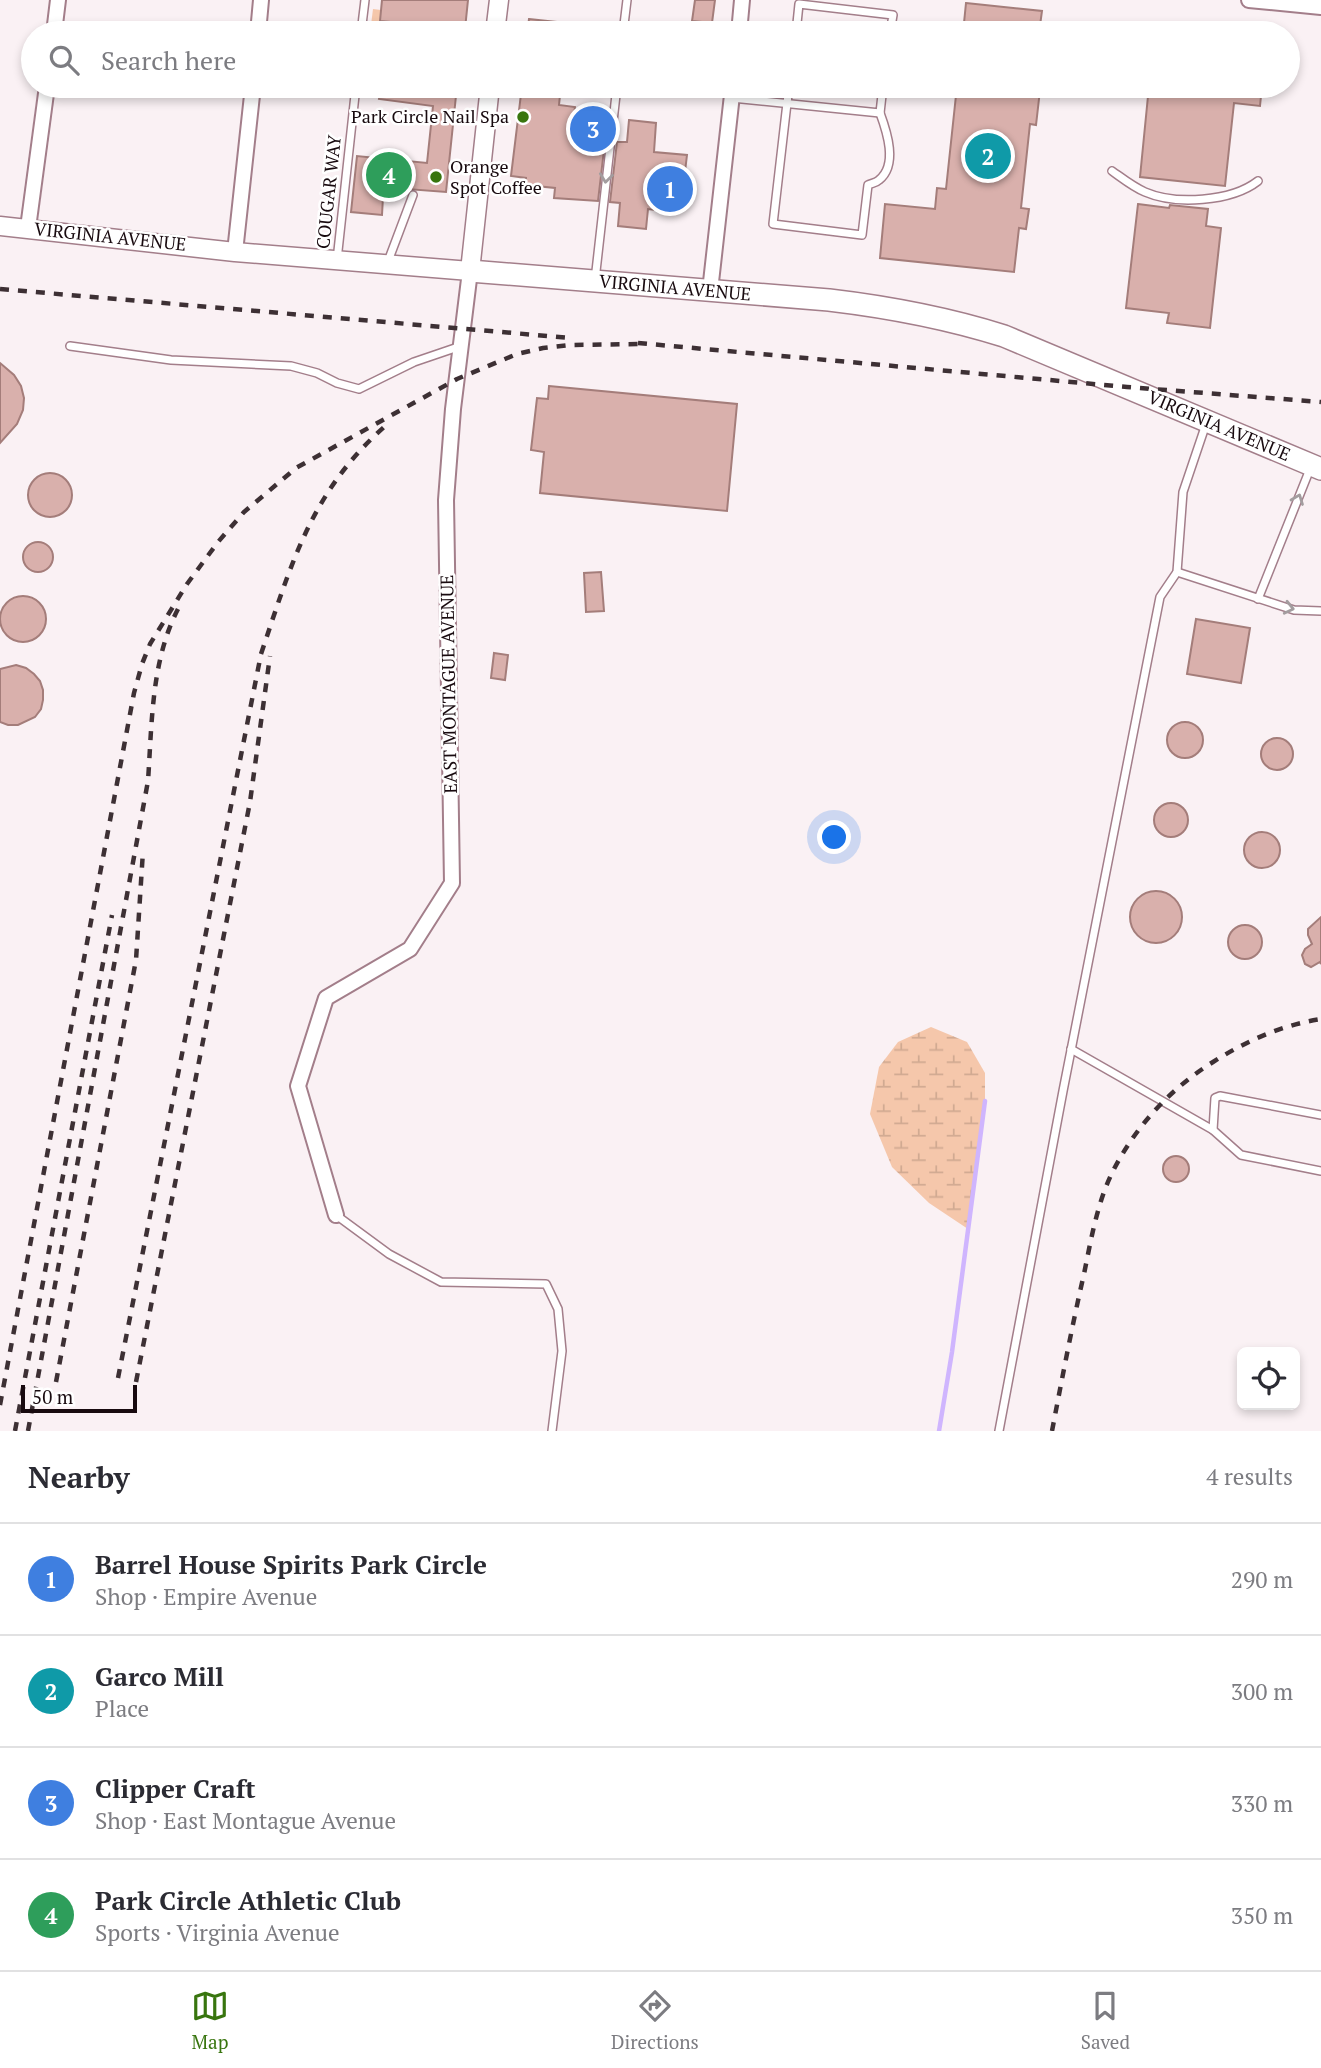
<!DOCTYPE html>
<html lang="en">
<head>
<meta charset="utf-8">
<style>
	body { margin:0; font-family:"PT Serif",serif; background:#f2f2f3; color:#2b2b33 }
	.controls { position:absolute; right:21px; bottom:21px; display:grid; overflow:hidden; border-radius:10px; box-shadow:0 4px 10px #0003 }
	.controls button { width:63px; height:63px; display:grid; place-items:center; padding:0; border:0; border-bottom:2px solid #e1e1e2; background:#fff; color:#2b2b33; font:35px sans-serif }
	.scale { position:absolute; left:21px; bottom:18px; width:116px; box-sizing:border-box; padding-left:7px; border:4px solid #180a0f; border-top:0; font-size:19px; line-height:24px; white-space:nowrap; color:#180a0f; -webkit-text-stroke:5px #fff; paint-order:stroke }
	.you { position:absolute; left:835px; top:838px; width:24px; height:24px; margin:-18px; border:5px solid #fff; border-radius:50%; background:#1a73e8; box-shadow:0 0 0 10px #1a73e833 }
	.badge { display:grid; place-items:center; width:46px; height:46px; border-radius:50%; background:#38750e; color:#fff; font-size:23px; font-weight:700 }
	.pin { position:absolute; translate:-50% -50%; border:4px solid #fff; box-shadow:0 2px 7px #0006 }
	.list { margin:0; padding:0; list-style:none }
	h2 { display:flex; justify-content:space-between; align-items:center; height:91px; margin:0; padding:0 28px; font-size:30px }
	h2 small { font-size:23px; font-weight:400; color:#7c7c81 }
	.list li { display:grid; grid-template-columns:46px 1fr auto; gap:21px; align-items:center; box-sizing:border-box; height:112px; padding:0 28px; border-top:2px solid #e1e1e2 }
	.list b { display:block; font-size:26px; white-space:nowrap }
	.list p { margin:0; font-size:23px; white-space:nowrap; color:#7c7c81 }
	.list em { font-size:23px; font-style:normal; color:#7c7c81 }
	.icon { flex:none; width:38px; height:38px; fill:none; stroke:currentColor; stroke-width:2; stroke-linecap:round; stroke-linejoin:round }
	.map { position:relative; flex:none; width:1321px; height:1431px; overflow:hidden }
	.search { position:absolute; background:#fff; box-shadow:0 4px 10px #0003; left:21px; right:21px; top:21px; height:77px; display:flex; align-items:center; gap:18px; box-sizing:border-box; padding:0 24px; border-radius:38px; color:#7c7c81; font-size:26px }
	.sheet { height:539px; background:#fff }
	nav { display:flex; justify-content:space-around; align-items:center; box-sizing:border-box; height:98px; border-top:2px solid #e1e1e2; background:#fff; font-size:19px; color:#7c7c81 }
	nav a { display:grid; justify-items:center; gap:4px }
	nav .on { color:#38750e }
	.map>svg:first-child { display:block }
</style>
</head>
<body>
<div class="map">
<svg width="1321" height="1431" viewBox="0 0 1321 1431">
	<defs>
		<pattern id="wetland-marsh" width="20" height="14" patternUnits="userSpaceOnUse" patternTransform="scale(1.75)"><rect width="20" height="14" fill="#f5c7ab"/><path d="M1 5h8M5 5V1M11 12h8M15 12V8" fill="none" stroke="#d1aa92"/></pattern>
	</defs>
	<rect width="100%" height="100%" fill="#faf1f4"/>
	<!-- grass -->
	<polygon fill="#f5c7ab" points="373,9 381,10 380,21 465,29 464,33 370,33"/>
	<!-- wetland -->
	<polygon fill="url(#wetland-marsh)" points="931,1027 967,1042 985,1073 985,1101 968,1229 929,1203 892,1167 870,1114 879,1067 898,1042"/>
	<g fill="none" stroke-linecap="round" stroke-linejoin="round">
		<!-- stream -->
		<polyline stroke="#cfb5fe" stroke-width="4.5" points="939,1431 952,1352 985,1101"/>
	</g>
	<!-- building -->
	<g fill="#d9b0ac" stroke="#a47d7a" stroke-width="2">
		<polygon points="382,0 468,0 465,29 380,21"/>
		<polygon points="695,0 715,0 712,23 692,21"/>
		<polygon points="966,3 1042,11 1039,33 963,33"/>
		<polygon points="529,19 584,25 584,33 527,33"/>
		<polygon points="381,86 457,86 446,192 394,188 393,199 383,197 382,215 351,212 357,156 427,163 433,106 379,99"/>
		<polygon points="522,86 561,86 559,105 575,107 574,115 598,118 595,140 605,141 598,201 554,198 555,188 526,185 526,178 511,176"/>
		<polygon points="957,86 1034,86 1033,89 1040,90 1036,125 1030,124 1021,208 1029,209 1026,229 1019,228 1014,272 880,258 885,204 935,209 937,188 946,189"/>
		<polygon points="1149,86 1262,86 1260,106 1234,103 1225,186 1140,177"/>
		<polygon points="629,120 656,123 654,152 687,155 680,213 648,209 646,229 618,226 620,203 610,202 617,142 627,142"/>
		<polygon points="1138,204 1169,208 1170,205 1208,209 1206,226 1221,228 1210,328 1167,323 1169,313 1126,308"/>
		<polygon points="0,363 14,375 21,386 24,398 23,410 17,424 0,443"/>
		<polygon points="549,386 737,404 727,511 540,493 544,452 531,450 537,398 548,399"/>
		<circle cx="50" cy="495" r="22"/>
		<circle cx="38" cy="557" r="15"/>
		<polygon points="601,572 604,611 586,612 584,573"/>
		<circle cx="23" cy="619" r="23"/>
		<polygon points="1196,619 1250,628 1241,683 1187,674"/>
		<polygon points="494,653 508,655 505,680 491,678"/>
		<polygon points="16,665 26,668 34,674 40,681 43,690 43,700 41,709 35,717 18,725 8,725 0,722 0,669"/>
		<circle cx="1185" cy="740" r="18"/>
		<circle cx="1277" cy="754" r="16"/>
		<circle cx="1171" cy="820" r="17"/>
		<circle cx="1262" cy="850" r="18"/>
		<circle cx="1156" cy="917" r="26"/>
		<polygon points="1321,917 1321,964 1320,962 1311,967 1305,964 1302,955 1305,949 1312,944 1308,935 1308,929"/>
		<circle cx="1245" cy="942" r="17"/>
		<circle cx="1176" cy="1169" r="13"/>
	</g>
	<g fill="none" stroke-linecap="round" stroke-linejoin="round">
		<defs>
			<g id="service">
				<polyline points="361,33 365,0"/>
				<polyline points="623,33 627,0"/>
				<polyline points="796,33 799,4 893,15 890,33"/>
				<path d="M789,86L773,224L862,235L868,185C872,183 876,183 879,180C898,165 887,132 880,113"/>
				<polyline points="732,98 880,113 883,86"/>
				<path d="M1112,171C1122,178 1133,187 1145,192C1175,205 1231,202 1258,181"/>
				<polyline points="337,260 356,86"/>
				<polyline points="387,264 413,195"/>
				<polyline points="595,280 617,86"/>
				<polyline points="70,346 171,360 291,366 317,373 337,383 359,389 414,362 461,346"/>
				<polyline points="1177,572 1294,610 1321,611"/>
				<polyline points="1258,599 1310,469"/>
				<polyline points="1071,1049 1213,1130"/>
				<polyline points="1321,1115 1220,1096 1215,1098 1213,1130 1241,1155 1321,1171"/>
				<polyline points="336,1215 389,1254 441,1282 546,1284 558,1309 562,1351 552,1431"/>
				<polyline points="999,1431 1063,1091 1160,597 1177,572 1183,492 1206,424"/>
			</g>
			<g id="minor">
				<polyline points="1249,0 1321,7"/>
				<polyline points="54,33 58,0"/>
				<polyline points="258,33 261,0"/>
				<polyline points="739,33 742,0"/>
				<polyline points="28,228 47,86"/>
				<polyline points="235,252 253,86"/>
				<polyline points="710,291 733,86"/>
				<polyline points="336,1215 298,1086 326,998 410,949 452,883 446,500 453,409 470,271"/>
			</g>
			<g id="tertiary">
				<polyline points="495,33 499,0"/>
				<polyline points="0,226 235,252 470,271 490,86"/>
			</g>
			<path id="secondary" d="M470,271L829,300C888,307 947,318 1004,336L1321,469"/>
		</defs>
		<!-- service casing -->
		<use href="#service" stroke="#a37e8a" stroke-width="10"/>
		<!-- minor casing -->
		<use href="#minor" stroke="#a37e8a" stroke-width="18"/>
		<!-- tertiary casing -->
		<use href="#tertiary" stroke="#a37e8a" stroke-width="21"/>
		<!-- secondary casing -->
		<use href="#secondary" stroke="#a37e8a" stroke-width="24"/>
		<!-- service -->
		<use href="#service" stroke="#fff" stroke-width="7"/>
		<!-- minor -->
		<use href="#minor" stroke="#fff" stroke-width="14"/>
		<!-- tertiary -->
		<use href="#tertiary" stroke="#fff" stroke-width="18"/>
		<!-- secondary -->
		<use href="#secondary" stroke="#fff" stroke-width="21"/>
		<!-- rail -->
		<g stroke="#3d3034" stroke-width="4.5" stroke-dasharray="9 9" stroke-linecap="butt">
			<polyline points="0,289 571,338"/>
			<polyline points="638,343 1127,387 1321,402"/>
			<path d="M118,1378L261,654C292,562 312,488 390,422"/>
			<polyline points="56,1382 136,960 143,851"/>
			<polyline points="136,1382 250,802 270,656"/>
			<polyline points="0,1405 134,693 142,664 150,644 187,584 218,542 244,512 296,468 457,379 517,354 543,348 569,345 645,344"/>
			<polyline points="15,1431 112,915"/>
			<path d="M28,1431L148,781C152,724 151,661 178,609"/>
			<path d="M1052,1431C1062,1379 1072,1326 1084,1274C1091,1240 1097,1203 1113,1171C1136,1126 1170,1089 1213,1062C1246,1041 1282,1025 1321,1019"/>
		</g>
	</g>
	<!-- one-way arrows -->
	<defs><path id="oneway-chevron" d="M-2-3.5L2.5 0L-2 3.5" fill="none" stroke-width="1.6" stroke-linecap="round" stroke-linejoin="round" transform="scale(1.75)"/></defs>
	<g stroke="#a39d9f">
		<use href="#oneway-chevron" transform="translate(606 178) rotate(97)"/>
		<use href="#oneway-chevron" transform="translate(1298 499) rotate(-69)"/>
		<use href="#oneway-chevron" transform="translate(1289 608) rotate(13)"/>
	</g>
	<!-- markers -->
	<g fill="#38750e" stroke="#fff" stroke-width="2.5">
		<circle cx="523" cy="117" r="7"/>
		<circle cx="436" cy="177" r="7"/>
	</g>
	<g text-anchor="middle" stroke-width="5" stroke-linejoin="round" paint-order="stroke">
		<!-- poi labels -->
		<g font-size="18" fill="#180a0f" stroke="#fff" text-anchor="end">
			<text x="509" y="123">Park Circle Nail Spa</text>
			<text x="450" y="173" text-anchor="start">Orange<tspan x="450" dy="21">Spot Coffee</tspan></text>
		</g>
		<!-- street labels -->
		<g font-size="18" fill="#180a0f" stroke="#fff">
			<text transform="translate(329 192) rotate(-84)" y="6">COUGAR WAY</text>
			<text transform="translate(110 237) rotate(6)" y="6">VIRGINIA AVENUE</text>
			<text transform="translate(675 288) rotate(5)" y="6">VIRGINIA AVENUE</text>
			<text transform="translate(1219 426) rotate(23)" y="6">VIRGINIA AVENUE</text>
			<text transform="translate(449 684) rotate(-91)" y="6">EAST MONTAGUE AVENUE</text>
		</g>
	</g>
</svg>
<div class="controls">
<button><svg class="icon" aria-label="locate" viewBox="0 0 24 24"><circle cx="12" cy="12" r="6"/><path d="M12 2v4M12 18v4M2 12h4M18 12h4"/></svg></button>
</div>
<div class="scale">50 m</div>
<div class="you"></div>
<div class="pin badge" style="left:670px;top:189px;background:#3f7fe0">1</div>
<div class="pin badge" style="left:988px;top:156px;background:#0f9aa8">2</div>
<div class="pin badge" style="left:593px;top:129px;background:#3f7fe0">3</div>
<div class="pin badge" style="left:389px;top:175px;background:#2e9e5b">4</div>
<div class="search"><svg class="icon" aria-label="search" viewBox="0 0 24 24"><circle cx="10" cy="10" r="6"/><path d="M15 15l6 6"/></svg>Search here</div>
</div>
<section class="sheet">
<h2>Nearby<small>4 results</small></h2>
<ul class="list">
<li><span class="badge" style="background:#3f7fe0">1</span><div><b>Barrel House Spirits Park Circle</b><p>Shop · Empire Avenue</p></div><em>290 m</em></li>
<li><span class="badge" style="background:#0f9aa8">2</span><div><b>Garco Mill</b><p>Place</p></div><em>300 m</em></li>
<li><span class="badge" style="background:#3f7fe0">3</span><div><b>Clipper Craft</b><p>Shop · East Montague Avenue</p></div><em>330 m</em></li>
<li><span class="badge" style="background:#2e9e5b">4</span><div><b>Park Circle Athletic Club</b><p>Sports · Virginia Avenue</p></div><em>350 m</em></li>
</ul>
</section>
<nav>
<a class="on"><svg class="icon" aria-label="map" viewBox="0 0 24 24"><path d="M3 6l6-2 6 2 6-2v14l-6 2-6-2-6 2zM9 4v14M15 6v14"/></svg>Map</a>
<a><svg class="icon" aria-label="directions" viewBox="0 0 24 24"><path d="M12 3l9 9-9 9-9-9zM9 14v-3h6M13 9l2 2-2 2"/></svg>Directions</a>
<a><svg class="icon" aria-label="saved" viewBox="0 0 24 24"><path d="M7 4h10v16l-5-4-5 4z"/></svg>Saved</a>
</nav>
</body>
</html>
